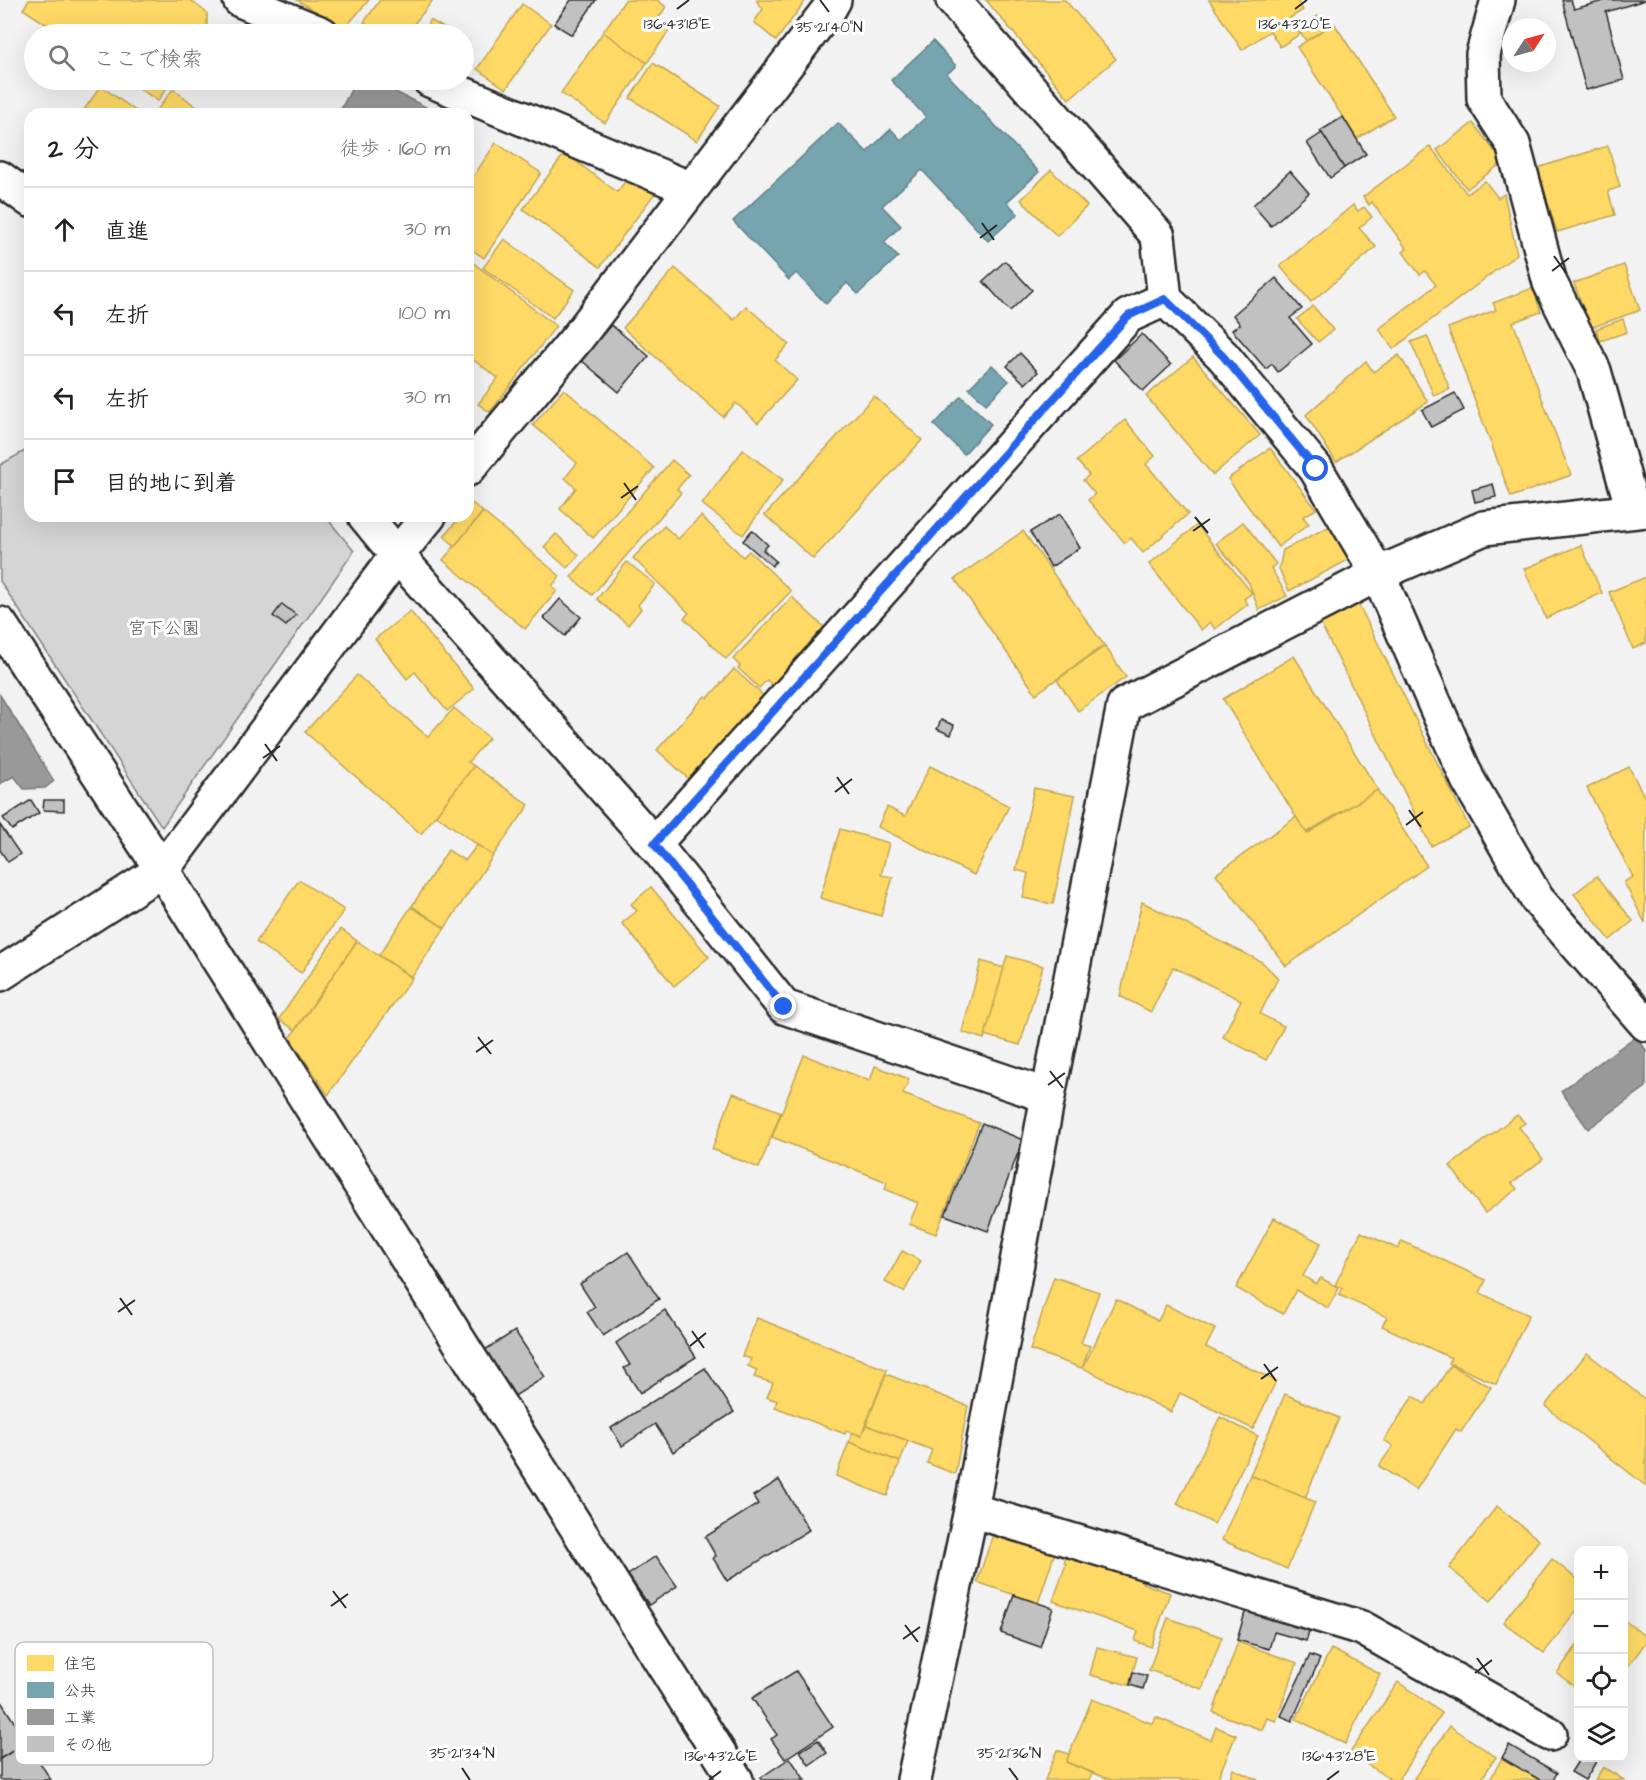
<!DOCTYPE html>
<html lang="ja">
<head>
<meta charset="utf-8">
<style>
	body { margin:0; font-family:"Architects Daughter","Klee One",sans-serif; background:#f6f6f6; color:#222 }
	.controls { position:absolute; right:18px; bottom:18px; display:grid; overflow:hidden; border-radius:12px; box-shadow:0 6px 24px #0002 }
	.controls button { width:54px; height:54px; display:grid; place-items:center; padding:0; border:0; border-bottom:2px solid #e0e0e0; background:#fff; color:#222; font:30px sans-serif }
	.compass { position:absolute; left:1502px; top:18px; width:54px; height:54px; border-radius:50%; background:#fff; box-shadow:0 6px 24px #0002; rotate:54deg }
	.stop { position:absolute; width:18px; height:18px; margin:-14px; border:4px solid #2563eb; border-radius:50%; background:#fff }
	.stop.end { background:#2563eb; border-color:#fff; box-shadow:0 2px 6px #0008 }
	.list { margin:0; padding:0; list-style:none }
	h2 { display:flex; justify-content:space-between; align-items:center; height:78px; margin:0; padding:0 24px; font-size:26px }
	h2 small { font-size:20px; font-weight:400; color:#767676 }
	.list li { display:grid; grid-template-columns:39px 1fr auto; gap:18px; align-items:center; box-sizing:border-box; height:84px; padding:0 24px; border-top:2px solid #e0e0e0 }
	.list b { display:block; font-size:22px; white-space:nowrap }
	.list em { font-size:20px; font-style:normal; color:#767676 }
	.icon { flex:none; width:33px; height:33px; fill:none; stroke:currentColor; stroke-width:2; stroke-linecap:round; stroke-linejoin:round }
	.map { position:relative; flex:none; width:1646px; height:1780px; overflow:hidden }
	.search { position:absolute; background:#fff; box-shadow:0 6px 24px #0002; left:24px; top:24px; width:450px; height:66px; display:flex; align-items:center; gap:15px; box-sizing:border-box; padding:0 21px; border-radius:33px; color:#767676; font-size:22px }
	.panel { position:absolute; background:#fff; box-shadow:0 6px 24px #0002; left:24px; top:108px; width:450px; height:414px; border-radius:18px }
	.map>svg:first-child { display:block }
</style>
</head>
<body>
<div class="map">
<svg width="1646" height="1780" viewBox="0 0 1646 1780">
	<rect width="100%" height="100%" fill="#f2f2f2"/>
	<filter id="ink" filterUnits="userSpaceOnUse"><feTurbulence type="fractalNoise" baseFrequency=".0167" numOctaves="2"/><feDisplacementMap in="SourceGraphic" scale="12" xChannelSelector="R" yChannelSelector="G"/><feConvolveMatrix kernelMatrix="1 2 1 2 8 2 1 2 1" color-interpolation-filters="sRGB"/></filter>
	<g filter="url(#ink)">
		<!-- green -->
		<polygon fill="#d5d5d5" stroke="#808080" stroke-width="1.5" points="30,448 30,516 325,516 354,551 162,827 0,581 0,465"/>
		<!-- homes -->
		<g fill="#ffd966" stroke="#bfa554" stroke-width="1.5">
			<polygon points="29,0 190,0 207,13 207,28 203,34 61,34 23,9"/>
			<polygon points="297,0 369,0 344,29"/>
			<polygon points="380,0 433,0 406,34 380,34 364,22"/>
			<polygon points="625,0 657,0 666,7 657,20 670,29 647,63 603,32"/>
			<polygon points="756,0 806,0 776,41 754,22 763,9"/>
			<polygon points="986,0 1065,0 1116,59 1069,99"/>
			<polygon points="1209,0 1297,0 1303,10 1290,18 1300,34 1280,47 1270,31 1242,50"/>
			<polygon points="522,4 551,24 506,89 477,69"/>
			<polygon points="1318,16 1325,29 1306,41 1298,29"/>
			<polygon points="430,20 454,34 422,34"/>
			<polygon points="1334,23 1394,116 1357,139 1297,47"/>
			<polygon points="603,32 647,63 605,123 561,93"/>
			<polygon points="653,63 720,106 697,141 630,98"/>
			<polygon points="127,80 172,80 158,101"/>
			<polygon points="101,86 140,114 81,114"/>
			<polygon points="173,89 206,114 154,114"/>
			<polygon points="1473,123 1503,162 1467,189 1437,150"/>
			<polygon points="496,143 541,173 484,258 468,247 468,184"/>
			<polygon points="1430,146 1467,194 1485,181 1498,198 1504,194 1517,254 1393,349 1379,329 1436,285 1425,271 1420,275 1403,252 1407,249 1372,202 1369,205 1363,197"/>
			<polygon points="1608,146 1620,187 1608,191 1615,215 1557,232 1537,168"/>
			<polygon points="565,153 617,192 631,174 655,193 600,267 523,209"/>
			<polygon points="1051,170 1087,206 1057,236 1021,200"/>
			<polygon points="1353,205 1358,211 1364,207 1372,217 1359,228 1376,247 1311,302 1280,266"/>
			<polygon points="504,239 574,290 553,318 483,268"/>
			<polygon points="468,259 556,326 490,412 478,404 498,378 468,356"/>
			<polygon points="1624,265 1640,310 1590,328 1574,283"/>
			<polygon points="675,268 734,320 746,306 789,344 775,360 797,380 758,423 736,403 723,417 623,328"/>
			<polygon points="1533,288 1541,312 1513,322 1571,475 1511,497 1448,328 1496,310 1493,303"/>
			<polygon points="1313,306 1333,330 1318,342 1297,319"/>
			<polygon points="1623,319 1627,332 1600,341 1596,329"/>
			<polygon points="1427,336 1450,389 1434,396 1411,342"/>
			<polygon points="1399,355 1428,402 1336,462 1306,415 1366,361 1373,372"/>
			<polygon points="1193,357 1260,435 1213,475 1146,396"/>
			<polygon points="564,389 654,468 593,538 560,509 576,488 565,478 577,463 533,425"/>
			<polygon points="874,396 922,440 813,559 765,515"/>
			<polygon points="1125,420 1155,456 1146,464 1188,514 1143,553 1131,538 1125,543 1088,500 1095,494 1083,480 1089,475 1077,461"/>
			<polygon points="1270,448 1316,509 1303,517 1309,524 1278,547 1228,479"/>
			<polygon points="743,450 783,480 743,535 702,504"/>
			<polygon points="672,460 689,475 677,489 681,493 592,595 571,577"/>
			<polygon points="472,503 483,512 455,546 444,536 461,516 468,516 468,508"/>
			<polygon points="483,512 560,576 552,586 557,591 525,629 443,560"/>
			<polygon points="701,516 743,557 749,551 791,591 726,659 684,618 689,613 633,558 664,526 678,539"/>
			<polygon points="1243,522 1276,564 1271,568 1287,596 1259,610 1249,583 1216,543"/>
			<polygon points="1336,523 1354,557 1289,591 1279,569 1283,550"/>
			<polygon points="1197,525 1252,593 1244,599 1248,604 1215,629 1210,622 1201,630 1149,564"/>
			<polygon points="1023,531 1104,645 1036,694 955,579"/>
			<polygon points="556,534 579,555 567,568 544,547"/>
			<polygon points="1581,545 1602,593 1546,618 1524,569"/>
			<polygon points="627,562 655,584 638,605 641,609 628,625 597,599"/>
			<polygon points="1646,577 1646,643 1633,649 1609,592"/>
			<polygon points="792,597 826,629 773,686 767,680 759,688 738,668 740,666 733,659"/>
			<polygon points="1358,603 1469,827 1431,846 1320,622"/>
			<polygon points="410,611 474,689 447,711 415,672 407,679 375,639"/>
			<polygon points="1105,646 1126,677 1078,711 1057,680"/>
			<polygon points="1294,656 1378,790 1306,833 1223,699"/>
			<polygon points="734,669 767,699 692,782 657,750 705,696 708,698"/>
			<polygon points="357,675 428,737 454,708 489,738 468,762 474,766 421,834 305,732"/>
			<polygon points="474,766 529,805 493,856 436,815"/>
			<polygon points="930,766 1009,806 974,875 878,827 887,807 905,816"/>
			<polygon points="1629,767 1646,800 1645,923 1624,882 1633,877 1587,788"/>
			<polygon points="1034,788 1075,796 1053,904 1023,898 1028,873 1016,870"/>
			<polygon points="1377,790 1427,866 1286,966 1216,874 1296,817 1307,834"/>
			<polygon points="840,829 889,843 881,875 893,877 881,916 820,898"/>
			<polygon points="477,845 493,856 445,928 412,906 448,850 465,861"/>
			<polygon points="1597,876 1633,921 1610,940 1574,894"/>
			<polygon points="299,880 344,910 301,973 256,942"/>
			<polygon points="651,887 709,957 674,986 622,923 637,911 631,904"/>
			<polygon points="1142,902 1262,962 1278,978 1260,1014 1284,1026 1266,1060 1223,1037 1241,1000 1173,967 1151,1012 1120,996"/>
			<polygon points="411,907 445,928 412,977 379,955"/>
			<polygon points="341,929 357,941 295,1030 279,1019"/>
			<polygon points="357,941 412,978 328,1095 290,1038"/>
			<polygon points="1007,956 1043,966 1020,1045 984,1035"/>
			<polygon points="981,961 1004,968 984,1039 962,1032"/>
			<polygon points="804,1055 870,1081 875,1066 909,1079 903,1094 979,1123 936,1234 909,1224 918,1203 885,1189 887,1182 772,1137"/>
			<polygon points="733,1093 781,1112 759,1168 712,1149"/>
			<polygon points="1517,1115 1525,1123 1519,1127 1543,1159 1512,1183 1517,1189 1485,1213 1450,1166"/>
			<polygon points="1274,1218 1321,1243 1303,1276 1316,1284 1321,1278 1339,1288 1328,1308 1296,1290 1283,1314 1236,1288"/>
			<polygon points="1361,1232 1398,1249 1402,1241 1486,1280 1480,1293 1529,1315 1496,1384 1449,1363 1451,1358 1382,1326 1387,1317 1339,1295 1343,1288 1335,1285"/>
			<polygon points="902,1251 921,1261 904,1292 885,1282"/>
			<polygon points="1054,1277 1099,1292 1081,1343 1090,1346 1082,1368 1030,1350"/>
			<polygon points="1116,1299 1158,1321 1166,1305 1215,1329 1206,1347 1276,1381 1253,1429 1180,1393 1171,1412 1083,1368"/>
			<polygon points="757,1318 887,1370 861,1436 846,1431 845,1434 775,1407 777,1401 767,1397 773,1383 754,1377 757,1370 748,1366 751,1359 742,1356"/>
			<polygon points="1587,1353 1646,1400 1646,1486 1545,1406"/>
			<polygon points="1451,1365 1491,1387 1461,1432 1456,1429 1416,1490 1379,1466 1393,1446 1384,1440 1413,1396 1425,1404"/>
			<polygon points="886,1374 968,1406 955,1474 927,1463 932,1450 866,1425"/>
			<polygon points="1285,1394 1339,1418 1305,1498 1250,1475"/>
			<polygon points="1220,1417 1258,1436 1214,1524 1177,1504"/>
			<polygon points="866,1425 908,1441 900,1462 849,1442 852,1432 861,1436"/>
			<polygon points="849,1442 900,1462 887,1496 836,1476"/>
			<polygon points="1250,1475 1315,1502 1287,1569 1222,1540"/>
			<polygon points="1497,1506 1539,1540 1491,1601 1449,1568"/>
			<polygon points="996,1526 1057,1546 1038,1603 977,1582"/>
			<polygon points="1068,1551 1144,1577 1142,1583 1170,1593 1151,1647 1135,1641 1138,1631 1053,1601 1066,1564 1064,1563"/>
			<polygon points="1552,1559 1578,1580 1578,1609 1544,1653 1503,1622"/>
			<polygon points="1168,1618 1222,1637 1202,1689 1149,1670"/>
			<polygon points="1624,1620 1646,1637 1646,1642 1624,1672"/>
			<polygon points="1238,1642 1297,1663 1276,1721 1267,1718 1262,1730 1213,1712"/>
			<polygon points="1578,1644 1578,1689 1557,1673"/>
			<polygon points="1097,1647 1137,1657 1129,1685 1090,1675"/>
			<polygon points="1331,1649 1380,1674 1345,1744 1296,1719"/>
			<polygon points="1398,1682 1442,1713 1398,1780 1391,1780 1350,1753"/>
			<polygon points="1092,1699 1153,1724 1156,1717 1211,1740 1216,1727 1236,1735 1217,1780 1111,1780 1066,1762"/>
			<polygon points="1450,1726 1496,1757 1481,1780 1413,1780"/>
			<polygon points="1057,1750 1069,1754 1066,1762 1092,1773 1089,1780 1045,1780"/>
			<polygon points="1502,1758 1540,1780 1490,1780"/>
			<polygon points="1603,1767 1624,1780 1595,1780"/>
			<polygon points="1233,1769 1258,1780 1229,1780"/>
		</g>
		<!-- public -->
		<g fill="#76a5af" stroke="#608087" stroke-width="1.5">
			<polygon points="933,41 956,66 947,74 1039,172 1007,202 1018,214 988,241 922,170 882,206 901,226 884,242 898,257 858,294 847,283 826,304 796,273 789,280 733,221 838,123 867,152 891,129 901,140 926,117 891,80"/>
			<polygon points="992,365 1009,381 986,404 969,388"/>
			<polygon points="961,396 991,424 964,454 934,425"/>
		</g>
		<!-- industry -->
		<g fill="#999" stroke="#787878" stroke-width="1.5">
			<polygon points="356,80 371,80 426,107 422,114 347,114 340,111"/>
			<polygon points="0,695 54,781 45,788 24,789 14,776 0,784"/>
			<polygon points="1636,1036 1646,1050 1646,1087 1588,1129 1561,1091"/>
		</g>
		<!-- building -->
		<g fill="#c1c1c1" stroke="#2b2b2b" stroke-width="1.5">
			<polygon points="571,0 596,0 572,35 554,24"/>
			<polygon points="1562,0 1571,0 1574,9 1607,0 1645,0 1606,12 1624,80 1586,90"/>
			<polygon points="1343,117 1366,154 1344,168 1320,131"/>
			<polygon points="1322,133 1344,168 1330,178 1307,143"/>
			<polygon points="1290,171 1309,193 1271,226 1253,205"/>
			<polygon points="1005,261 1032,290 1010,311 983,281"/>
			<polygon points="1276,278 1302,309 1290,318 1312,344 1278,372 1272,364 1266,369 1232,330 1240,324 1233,315"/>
			<polygon points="611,325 649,356 619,392 581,360"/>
			<polygon points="1142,334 1171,365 1143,391 1114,360"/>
			<polygon points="1020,353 1038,372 1025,384 1007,366"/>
			<polygon points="1455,393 1464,410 1431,427 1422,410"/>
			<polygon points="1493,484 1496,497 1475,502 1472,490"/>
			<polygon points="1060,514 1080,548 1051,567 1030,532"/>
			<polygon points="752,530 768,545 763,550 776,561 772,566 743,541"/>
			<polygon points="560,599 581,617 565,636 544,618"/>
			<polygon points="282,604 296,615 286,626 273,616"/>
			<polygon points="941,720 954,725 951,735 937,729"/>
			<polygon points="31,800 39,813 12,830 3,818"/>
			<polygon points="44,800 64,800 64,811 43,810"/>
			<polygon points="0,825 20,854 8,862 0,850"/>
			<polygon points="982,1123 1023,1140 988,1231 945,1215"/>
			<polygon points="628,1252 659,1299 603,1336 587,1312 595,1307 580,1284"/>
			<polygon points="665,1310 696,1357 640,1393 624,1368 630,1365 616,1343"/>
			<polygon points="515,1331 545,1377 513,1397 483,1351"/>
			<polygon points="705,1368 734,1412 673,1452 655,1424 622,1446 611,1428"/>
			<polygon points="779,1480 809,1530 727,1581 713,1558 716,1556 705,1537 758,1504 753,1496"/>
			<polygon points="656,1556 677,1586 649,1605 628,1575"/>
			<polygon points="1014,1595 1053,1608 1040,1647 1001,1633"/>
			<polygon points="1246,1609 1310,1628 1306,1641 1274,1632 1269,1649 1237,1640"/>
			<polygon points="1310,1655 1320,1659 1292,1721 1281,1716"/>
			<polygon points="796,1671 833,1727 785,1759 771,1739 777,1735 752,1698"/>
			<polygon points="1133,1672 1147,1676 1143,1689 1130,1685"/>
			<polygon points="0,1700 27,1742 0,1759"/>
			<polygon points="818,1740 827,1753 809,1765 800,1751"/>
			<polygon points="27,1742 51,1780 0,1780 0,1759"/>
			<polygon points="1509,1745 1557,1773 1553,1780 1540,1780 1502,1758"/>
			<polygon points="790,1758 805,1780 762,1780 760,1778"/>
			<polygon points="1580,1758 1593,1758 1597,1760 1585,1780 1571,1772"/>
		</g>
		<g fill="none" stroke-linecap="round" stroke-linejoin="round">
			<defs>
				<g id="minor">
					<polyline points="240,0 322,34"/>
					<polyline points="953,0 1158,236 1165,299 1223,356 1316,469 1378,574 1468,780 1537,899 1646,1024"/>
					<polyline points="1498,0 1483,54 1484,99 1513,144 1550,283 1594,371 1633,510"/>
					<polyline points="430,80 691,189"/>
					<polyline points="0,178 30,200"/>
					<polyline points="468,469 578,337 829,9 834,0"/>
					<polyline points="365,516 397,555 654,844 784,1007 1048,1096"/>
					<polyline points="0,624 162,870 736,1780"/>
					<polyline points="654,844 1128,316 1165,299"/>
					<polyline points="0,974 162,870 397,555 429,516"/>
					<polyline points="971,1510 1362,1628 1550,1734"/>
					<polyline points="914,1780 971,1510 1048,1096 1124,705 1378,574 1484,528 1646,510"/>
				</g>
			</defs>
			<!-- minor casing -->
			<use href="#minor" stroke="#2b2b2b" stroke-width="38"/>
			<!-- minor -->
			<use href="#minor" stroke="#fff" stroke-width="33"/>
		</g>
	</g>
	<g fill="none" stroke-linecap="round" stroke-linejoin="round" filter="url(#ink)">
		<!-- route -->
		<polyline stroke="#2563eb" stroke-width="8" points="784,1007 654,844 1128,316 1165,299 1223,356 1316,469"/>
	</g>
	<!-- ticks -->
	<path fill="none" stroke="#2b2b2b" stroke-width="2" d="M820,0L829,12M677,9L689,0M1295,9L1307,0M982,223L994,240M980,238L997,225M1554,256L1566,273M1552,271L1569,258M624,483L636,500M621,498L638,486M1195,517L1208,533M1193,531L1210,519M265,744L277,761M263,758L280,746M837,777L849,794M835,792L852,779M1409,810L1421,827M1406,825L1423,812M478,1037L491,1054M476,1052L493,1040M1050,1071L1063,1088M1048,1085L1065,1073M120,1298L132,1315M118,1312L135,1300M692,1331L704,1348M690,1346L706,1333M1264,1364L1276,1381M1261,1379L1278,1367M333,1591L346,1608M331,1606L348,1594M905,1625L918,1642M903,1639L920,1627M1477,1658L1489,1675M1475,1673L1492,1660M462,1768L470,1780M1009,1768L1018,1780M709,1780L721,1771M1327,1780L1339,1771"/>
	<g text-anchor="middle" stroke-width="6" stroke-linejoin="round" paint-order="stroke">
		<!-- park labels -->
		<g font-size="18" fill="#565656" stroke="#fff">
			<text x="164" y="634">宮下公園</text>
		</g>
	</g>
	<!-- legend -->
	<rect x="15" y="1642" width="198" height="123" rx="9" fill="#fff" stroke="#bfbfbf" stroke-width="1.5"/>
	<rect x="27" y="1655" width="27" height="16" fill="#ffd966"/>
	<rect x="27" y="1682" width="27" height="16" fill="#76a5af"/>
	<rect x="27" y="1709" width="27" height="16" fill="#999"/>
	<rect x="27" y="1736" width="27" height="16" fill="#c1c1c1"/>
	<g font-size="16" fill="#2b2b2b">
		<text x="64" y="1669">住宅</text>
		<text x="64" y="1696">公共</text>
		<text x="64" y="1723">工業</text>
		<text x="64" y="1750">その他</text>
	</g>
	<g font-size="15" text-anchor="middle" fill="#2b2b2b" stroke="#fff" stroke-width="6" stroke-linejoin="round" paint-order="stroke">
		<text x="1295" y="29">136°43'20"E</text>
		<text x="677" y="29">136°43'18"E</text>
		<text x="829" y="32">35°21'40"N</text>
		<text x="462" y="1758">35°21'34"N</text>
		<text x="1009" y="1758">35°21'36"N</text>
		<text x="721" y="1761">136°43'26"E</text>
		<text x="1339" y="1761">136°43'28"E</text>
	</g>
</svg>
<div class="controls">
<button>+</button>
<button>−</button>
<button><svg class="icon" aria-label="locate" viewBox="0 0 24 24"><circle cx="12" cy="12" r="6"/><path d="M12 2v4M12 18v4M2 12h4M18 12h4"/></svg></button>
<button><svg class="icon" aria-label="layers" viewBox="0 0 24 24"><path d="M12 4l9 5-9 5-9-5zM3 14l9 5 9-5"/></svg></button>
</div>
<svg class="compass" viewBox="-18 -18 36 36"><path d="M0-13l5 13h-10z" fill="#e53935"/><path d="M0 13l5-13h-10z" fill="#767676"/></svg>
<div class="stop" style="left:1316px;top:469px"></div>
<div class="stop end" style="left:784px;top:1007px"></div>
<div class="search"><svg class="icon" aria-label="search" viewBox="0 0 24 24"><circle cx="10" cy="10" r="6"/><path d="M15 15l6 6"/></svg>ここで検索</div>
<section class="panel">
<h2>2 分<small>徒歩 · 160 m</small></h2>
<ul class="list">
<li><svg class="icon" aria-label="ahead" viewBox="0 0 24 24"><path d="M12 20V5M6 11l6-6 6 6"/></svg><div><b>直進</b></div><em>30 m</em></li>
<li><svg class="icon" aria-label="left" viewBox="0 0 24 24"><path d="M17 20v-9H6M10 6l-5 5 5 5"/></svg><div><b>左折</b></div><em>100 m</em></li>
<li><svg class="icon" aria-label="left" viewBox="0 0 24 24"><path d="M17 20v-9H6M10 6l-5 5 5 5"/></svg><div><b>左折</b></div><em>30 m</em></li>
<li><svg class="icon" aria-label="arrive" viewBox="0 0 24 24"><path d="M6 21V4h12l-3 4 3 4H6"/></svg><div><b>目的地に到着</b></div></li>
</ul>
</section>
</div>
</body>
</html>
